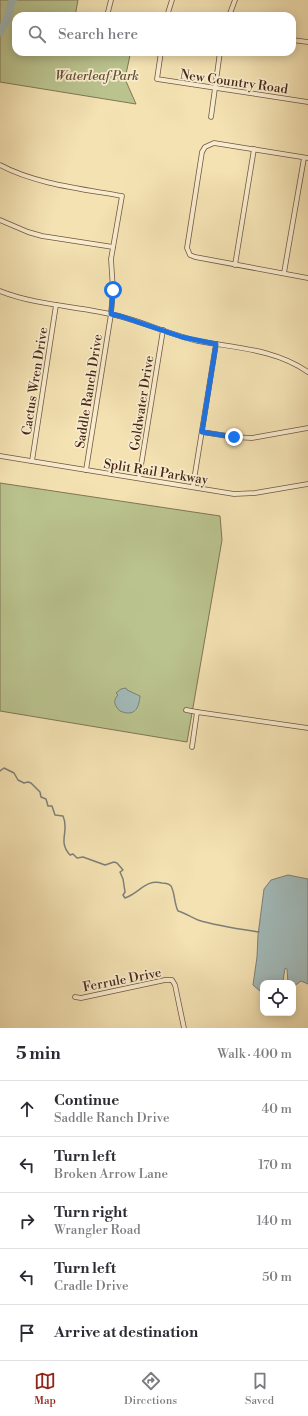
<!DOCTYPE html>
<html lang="en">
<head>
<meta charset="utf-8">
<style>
	body { margin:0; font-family:"Libre Bodoni",serif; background:#f7f7f7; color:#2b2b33 }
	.controls { position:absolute; right:12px; bottom:12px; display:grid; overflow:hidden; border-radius:8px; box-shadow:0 2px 10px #0003 }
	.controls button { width:36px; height:36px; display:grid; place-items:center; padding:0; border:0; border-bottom:1px solid #e1e1e2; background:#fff; color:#2b2b33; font:20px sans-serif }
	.stop { position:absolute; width:12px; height:12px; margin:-9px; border:3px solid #1a73e8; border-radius:50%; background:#fff }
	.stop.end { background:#1a73e8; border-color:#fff; box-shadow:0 1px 4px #0008 }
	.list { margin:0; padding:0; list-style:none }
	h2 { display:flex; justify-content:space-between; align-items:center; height:52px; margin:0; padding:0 16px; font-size:17px }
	h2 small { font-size:13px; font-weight:400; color:#7c7c81 }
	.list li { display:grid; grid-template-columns:26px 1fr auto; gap:12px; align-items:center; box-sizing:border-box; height:56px; padding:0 16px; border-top:1px solid #e1e1e2 }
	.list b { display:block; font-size:15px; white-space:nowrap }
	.list p { margin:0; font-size:13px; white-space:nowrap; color:#7c7c81 }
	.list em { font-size:13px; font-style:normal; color:#7c7c81 }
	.icon { flex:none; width:22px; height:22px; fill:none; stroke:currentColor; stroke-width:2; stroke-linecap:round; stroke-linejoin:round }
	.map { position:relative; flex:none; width:308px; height:1028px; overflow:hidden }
	.search { position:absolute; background:#fff; box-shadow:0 2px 10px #0003; left:12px; right:12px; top:12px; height:44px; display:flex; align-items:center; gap:10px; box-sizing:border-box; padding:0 14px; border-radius:12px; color:#7c7c81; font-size:15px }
	.sheet { height:332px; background:#fff }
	nav { display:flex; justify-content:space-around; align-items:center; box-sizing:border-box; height:56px; border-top:1px solid #e1e1e2; background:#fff; font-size:11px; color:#7c7c81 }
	nav a { display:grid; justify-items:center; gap:2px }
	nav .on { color:#8f2418 }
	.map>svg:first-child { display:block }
</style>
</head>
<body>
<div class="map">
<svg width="308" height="1028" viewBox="0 0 308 1028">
	<rect width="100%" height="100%" fill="#f4e2b3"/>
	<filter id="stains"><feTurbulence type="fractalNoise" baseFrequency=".005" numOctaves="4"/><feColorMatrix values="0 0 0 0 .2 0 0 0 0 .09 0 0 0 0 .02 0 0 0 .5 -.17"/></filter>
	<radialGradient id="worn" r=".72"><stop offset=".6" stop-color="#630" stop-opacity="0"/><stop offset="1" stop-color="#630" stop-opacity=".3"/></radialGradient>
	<!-- green -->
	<g fill="#bac38e" stroke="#807654">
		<polygon points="0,0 78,0 75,16 16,16 16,52 98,52 130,55 125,79 136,104 0,82"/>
		<polygon points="0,483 220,516 222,540 187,742 0,711"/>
	</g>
	<!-- water -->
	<g fill="#a2bab9" stroke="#7e8079">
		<path d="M126,688L127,690L140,696C139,709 134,717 120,711C115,706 112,701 118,695L116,693L121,689Z"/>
		<polygon points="288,875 308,879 308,984 301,981 293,987 293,983 288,983 287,969 285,968 283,981 280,983 263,983 263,992 261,992 253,985 257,957 258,935 264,889 271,880"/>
	</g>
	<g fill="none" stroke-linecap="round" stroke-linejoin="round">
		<!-- stream -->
		<path stroke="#7e8079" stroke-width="1.5" d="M0,771L4,768L14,773L18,780L24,783L28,782L31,783L40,792L41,797L46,799L48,806H52L55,815L63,816C70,831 57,841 70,855L73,854L77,858L83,857L105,865L114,862L117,863L123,870L120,872L123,879L125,892L123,895L125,898C140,893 145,879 162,883C165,883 169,884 171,886C175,893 174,903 178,911C185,913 191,917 198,920C217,926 239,929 259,932"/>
		<!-- river -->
		<polyline stroke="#a2bab9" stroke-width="8" points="0,32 7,20 11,4 13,0"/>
		<defs>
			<g id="street">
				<polyline points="107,16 111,0"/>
				<polyline points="167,16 172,0"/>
				<polyline points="229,16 235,0"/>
				<polyline points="292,40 308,42"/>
				<polyline points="161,52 157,79 308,102"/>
				<polyline points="211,117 220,52"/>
				<polyline points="308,158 214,143 205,147 202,152 187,248 190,255 195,257 308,278"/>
				<path d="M0,165C35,184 83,189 122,196L111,259L113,290L111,314L86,470"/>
				<polyline points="0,220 28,232 42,236 113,247"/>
				<polyline points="235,265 254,149"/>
				<polyline points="284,273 304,158"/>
				<path d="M0,291C38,306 80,306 119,316C146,323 171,335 198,341C236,348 275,349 308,372"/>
				<polyline points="202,432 234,437 252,438 308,428"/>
				<polyline points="0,456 234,494 255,493 308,484"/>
				<polyline points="32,461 56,305"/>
				<polyline points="139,478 163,330"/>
				<polyline points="193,486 216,344"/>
				<polyline points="186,710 197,712"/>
				<polyline points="192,747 197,712 308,728"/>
				<polyline points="75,997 81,998 165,980 172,980 175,985 184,1028"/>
			</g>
		</defs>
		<!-- street casing -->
		<use href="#street" stroke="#725640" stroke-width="5.5"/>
		<!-- street -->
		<use href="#street" stroke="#f8ecce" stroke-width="4"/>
	</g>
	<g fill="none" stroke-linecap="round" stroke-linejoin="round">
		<!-- route -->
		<polyline stroke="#1a73e8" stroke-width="5" points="113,290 111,314 120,316 182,337 216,344 202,432 234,437"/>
	</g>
	<g text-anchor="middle" stroke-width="3.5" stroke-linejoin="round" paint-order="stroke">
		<!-- park labels -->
		<g font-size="13" font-style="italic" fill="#644f36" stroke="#f8ecce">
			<text x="97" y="80">Waterleaf Park</text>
		</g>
		<!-- street labels -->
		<g font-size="13" fill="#472819" stroke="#f8ecce">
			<text transform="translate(234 81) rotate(8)" y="5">New Country Road</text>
			<text transform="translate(34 381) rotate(-81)" y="5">Cactus Wren Drive</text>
			<text transform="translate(88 391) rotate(-81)" y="5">Saddle Ranch Drive</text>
			<text transform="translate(141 403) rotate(-81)" y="5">Goldwater Drive</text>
			<text transform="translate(156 471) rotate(9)" y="5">Split Rail Parkway</text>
			<text transform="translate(122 979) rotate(-11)" y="5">Ferrule Drive</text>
		</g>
	</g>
	<rect width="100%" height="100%" filter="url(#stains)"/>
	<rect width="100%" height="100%" fill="url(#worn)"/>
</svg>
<div class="controls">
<button><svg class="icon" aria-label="locate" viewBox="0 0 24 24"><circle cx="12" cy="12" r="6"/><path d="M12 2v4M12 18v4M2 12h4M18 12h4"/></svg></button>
</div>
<div class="stop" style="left:113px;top:290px"></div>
<div class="stop end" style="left:234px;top:437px"></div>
<div class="search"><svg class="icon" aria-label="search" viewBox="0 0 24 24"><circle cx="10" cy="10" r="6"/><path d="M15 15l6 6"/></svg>Search here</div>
</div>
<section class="sheet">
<h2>5 min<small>Walk · 400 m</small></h2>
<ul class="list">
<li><svg class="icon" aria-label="ahead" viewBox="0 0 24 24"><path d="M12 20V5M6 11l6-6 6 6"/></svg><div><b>Continue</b><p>Saddle Ranch Drive</p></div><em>40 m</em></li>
<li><svg class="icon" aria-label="left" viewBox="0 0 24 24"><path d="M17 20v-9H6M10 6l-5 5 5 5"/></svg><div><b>Turn left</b><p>Broken Arrow Lane</p></div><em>170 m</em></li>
<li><svg class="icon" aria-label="right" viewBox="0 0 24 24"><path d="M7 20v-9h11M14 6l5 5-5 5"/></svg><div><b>Turn right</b><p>Wrangler Road</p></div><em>140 m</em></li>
<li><svg class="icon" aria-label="left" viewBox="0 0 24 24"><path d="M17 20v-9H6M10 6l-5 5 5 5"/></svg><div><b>Turn left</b><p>Cradle Drive</p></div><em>50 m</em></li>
<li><svg class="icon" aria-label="arrive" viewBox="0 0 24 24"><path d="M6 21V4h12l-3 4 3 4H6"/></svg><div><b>Arrive at destination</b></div></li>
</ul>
</section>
<nav>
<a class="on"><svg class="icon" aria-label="map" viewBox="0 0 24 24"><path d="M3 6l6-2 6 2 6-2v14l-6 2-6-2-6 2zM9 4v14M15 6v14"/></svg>Map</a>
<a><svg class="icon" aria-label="directions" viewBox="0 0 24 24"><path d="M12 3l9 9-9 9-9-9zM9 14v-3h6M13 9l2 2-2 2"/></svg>Directions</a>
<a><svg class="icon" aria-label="saved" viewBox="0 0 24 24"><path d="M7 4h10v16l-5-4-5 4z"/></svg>Saved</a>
</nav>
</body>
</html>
